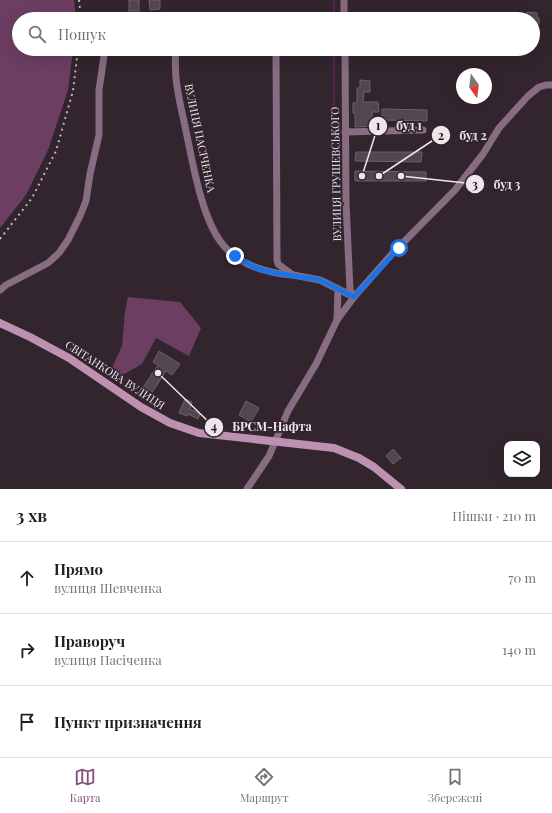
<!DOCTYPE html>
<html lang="uk">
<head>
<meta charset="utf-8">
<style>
	body { margin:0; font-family:"Playfair Display",serif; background:#f6f6f6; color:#202124 }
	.controls { position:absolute; right:12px; bottom:12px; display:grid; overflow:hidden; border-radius:8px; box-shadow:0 4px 16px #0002 }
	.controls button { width:36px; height:36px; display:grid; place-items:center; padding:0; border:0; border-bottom:1px solid #e0e0e0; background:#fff; color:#202124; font:20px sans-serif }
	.compass { position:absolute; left:456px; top:68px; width:36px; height:36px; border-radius:50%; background:#fff; box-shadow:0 4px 16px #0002; rotate:166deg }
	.stop { position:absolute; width:12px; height:12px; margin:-9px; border:3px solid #1a73e8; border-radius:50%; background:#fff }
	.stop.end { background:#1a73e8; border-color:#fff; box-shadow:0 1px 4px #0008 }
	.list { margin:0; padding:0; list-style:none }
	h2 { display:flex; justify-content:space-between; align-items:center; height:52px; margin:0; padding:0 16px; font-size:17px }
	h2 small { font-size:13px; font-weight:400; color:#757577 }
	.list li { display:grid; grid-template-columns:26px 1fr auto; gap:12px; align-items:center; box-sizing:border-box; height:72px; padding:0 16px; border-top:1px solid #e0e0e0 }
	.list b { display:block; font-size:15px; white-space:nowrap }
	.list p { margin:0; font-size:13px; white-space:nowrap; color:#757577 }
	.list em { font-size:13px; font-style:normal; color:#757577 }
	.icon { flex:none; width:22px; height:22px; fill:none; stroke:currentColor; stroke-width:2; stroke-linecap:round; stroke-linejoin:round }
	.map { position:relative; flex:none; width:552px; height:489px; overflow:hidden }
	.search { position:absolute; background:#fff; box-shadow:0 4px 16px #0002; left:12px; right:12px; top:12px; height:44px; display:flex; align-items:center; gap:10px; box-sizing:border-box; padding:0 14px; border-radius:22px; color:#757577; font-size:15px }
	.sheet { height:268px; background:#fff }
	nav { display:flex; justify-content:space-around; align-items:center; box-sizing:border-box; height:56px; border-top:1px solid #e0e0e0; background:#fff; font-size:11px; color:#757577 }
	nav a { display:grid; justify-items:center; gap:2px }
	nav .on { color:#834e7a }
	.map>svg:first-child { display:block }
</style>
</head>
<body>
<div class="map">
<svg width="552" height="489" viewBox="0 0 552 489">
	<rect width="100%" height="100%" fill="#32252e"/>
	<!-- green -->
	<g fill="#6c3e62">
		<polygon points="0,0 74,0 76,19 19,19 19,49 73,49 68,90 48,150 26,195 0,228"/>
		<polygon points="128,297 180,302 201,328 189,356 156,338 142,364 114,380 108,376 122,346 125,311"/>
	</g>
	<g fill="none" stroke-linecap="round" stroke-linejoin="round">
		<!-- stream -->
		<g stroke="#5c2251" stroke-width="2">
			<polyline points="334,0 334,19"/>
			<polyline points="334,49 334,213"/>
		</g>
	</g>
	<!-- building -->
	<g fill="#544651" stroke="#6f606b">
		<rect x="129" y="0" width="10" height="11"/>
		<polygon points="149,0 160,0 160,9 150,10"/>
		<polygon points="527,12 537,13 537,18 539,18 539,24 533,24 533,19 527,19"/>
		<polygon points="360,80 370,81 370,92 364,92 363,102 378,102 379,112 372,112 372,126 355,127 355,113 353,113 353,103 357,102 357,88 360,88"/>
		<polygon points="382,109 427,110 427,121 382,120"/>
		<polygon points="356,152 422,152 421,162 355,161"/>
		<polygon points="355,171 426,172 426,181 355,181"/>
		<polygon points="159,351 180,364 172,375 166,371 149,397 140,392 158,365 153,362"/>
		<polygon points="185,399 192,402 190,409 200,414 198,419 188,414 187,416 179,413"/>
		<polygon points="246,401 259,408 251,422 239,415"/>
		<polygon points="393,449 401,458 393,464 386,456"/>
	</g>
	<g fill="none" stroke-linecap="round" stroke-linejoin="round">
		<!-- street -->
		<g stroke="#886c81" stroke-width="7">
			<polyline points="344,0 344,19"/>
			<path d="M176,49C175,61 175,74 177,86C179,101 183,116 186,131C193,164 202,221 224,246C241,266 268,273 293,275"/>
			<polyline points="345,49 346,202 350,290 354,297"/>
			<polyline points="276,50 277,260 278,264 293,275 320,280 354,297"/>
			<polyline points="345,132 423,130"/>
			<polyline points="0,290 6,285 48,263 59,253 68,240 80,216 86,201 90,174 99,135 99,90 105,49"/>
			<polyline points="337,320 338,289"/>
			<polyline points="247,489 269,456 288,411 316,364 337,320 354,297 391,255 455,190 483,154 499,128 528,96 539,87 546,85 552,85"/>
		</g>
		<!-- secondary -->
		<polyline stroke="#be91b3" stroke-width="8" points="0,323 30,337 69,358 141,407 170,423 199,433 334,448 359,458 374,467 401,489"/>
		<!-- rail -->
		<g stroke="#beb4bb" stroke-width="2" stroke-dasharray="2 4" stroke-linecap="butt">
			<polyline points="79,0 81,19"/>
			<polyline points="0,239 32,198 56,151 73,91 78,49"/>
		</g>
	</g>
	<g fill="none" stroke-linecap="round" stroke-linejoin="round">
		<!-- route -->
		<polyline stroke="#1a73e8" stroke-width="5" points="235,256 256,268 269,272 320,280 354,297 399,248"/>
	</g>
	<g text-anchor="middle" stroke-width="3.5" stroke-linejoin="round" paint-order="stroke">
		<!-- street labels -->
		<g font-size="11" fill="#efe6ec" stroke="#32252e">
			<text transform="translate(200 138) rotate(78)" y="4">ВУЛИЦЯ ПАСІЧЕНКА</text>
			<text transform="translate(336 174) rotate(-91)" y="4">ВУЛИЦЯ ГРУШЕВСЬКОГО</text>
			<text transform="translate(115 375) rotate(33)" y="4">СВІТАНКОВА ВУЛИЦЯ</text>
		</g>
	</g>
	<!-- callouts -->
	<path fill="none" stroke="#efe6ec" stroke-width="1.5" d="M362 176L378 126M379 176L441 135M401 176L475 184M158 373L214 427"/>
	<g fill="#efe6ec" stroke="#32252e" stroke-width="1.5">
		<circle cx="362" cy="176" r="4"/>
		<circle cx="379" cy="176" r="4"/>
		<circle cx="401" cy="176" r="4"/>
		<circle cx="158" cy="373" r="4"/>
		<circle cx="378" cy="126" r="10"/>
		<circle cx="441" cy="135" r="10"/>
		<circle cx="475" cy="184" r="10"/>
		<circle cx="214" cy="427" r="10"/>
	</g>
	<g font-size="12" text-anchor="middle" font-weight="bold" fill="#111">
		<text x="378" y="130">1</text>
		<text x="441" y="140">2</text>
		<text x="475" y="189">3</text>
		<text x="214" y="431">4</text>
	</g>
	<g font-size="12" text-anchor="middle" font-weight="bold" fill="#efe6ec" stroke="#32252e" stroke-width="3.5" stroke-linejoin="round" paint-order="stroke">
		<text x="409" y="130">буд 1</text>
		<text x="473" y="140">буд 2</text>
		<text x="507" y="189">буд 3</text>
		<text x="272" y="431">БРСМ-Нафта</text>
	</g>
</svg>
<div class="controls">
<button><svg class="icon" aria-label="layers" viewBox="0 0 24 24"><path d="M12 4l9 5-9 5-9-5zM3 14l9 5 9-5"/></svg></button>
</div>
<svg class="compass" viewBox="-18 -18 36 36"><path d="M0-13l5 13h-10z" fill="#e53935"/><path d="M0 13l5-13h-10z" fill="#757577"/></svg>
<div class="stop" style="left:399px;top:248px"></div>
<div class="stop end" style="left:235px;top:256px"></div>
<div class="search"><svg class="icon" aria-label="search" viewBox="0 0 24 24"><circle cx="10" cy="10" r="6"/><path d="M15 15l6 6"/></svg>Пошук</div>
</div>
<section class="sheet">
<h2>3 хв<small>Пішки · 210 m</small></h2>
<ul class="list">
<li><svg class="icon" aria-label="ahead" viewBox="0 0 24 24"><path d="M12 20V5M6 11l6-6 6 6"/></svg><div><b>Прямо</b><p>вулиця Шевченка</p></div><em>70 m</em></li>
<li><svg class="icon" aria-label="right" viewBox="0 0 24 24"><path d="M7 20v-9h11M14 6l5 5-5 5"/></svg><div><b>Праворуч</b><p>вулиця Пасіченка</p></div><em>140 m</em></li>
<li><svg class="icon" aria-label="arrive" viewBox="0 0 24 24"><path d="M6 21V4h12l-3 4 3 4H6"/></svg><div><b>Пункт призначення</b></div></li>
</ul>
</section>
<nav>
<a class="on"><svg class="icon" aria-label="map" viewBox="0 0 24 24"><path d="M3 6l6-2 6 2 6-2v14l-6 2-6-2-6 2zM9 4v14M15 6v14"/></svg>Карта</a>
<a><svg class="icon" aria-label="directions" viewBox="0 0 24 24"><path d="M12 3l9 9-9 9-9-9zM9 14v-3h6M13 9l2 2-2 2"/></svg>Маршрут</a>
<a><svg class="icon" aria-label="saved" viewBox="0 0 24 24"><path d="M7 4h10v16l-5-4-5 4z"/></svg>Збережені</a>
</nav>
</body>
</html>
